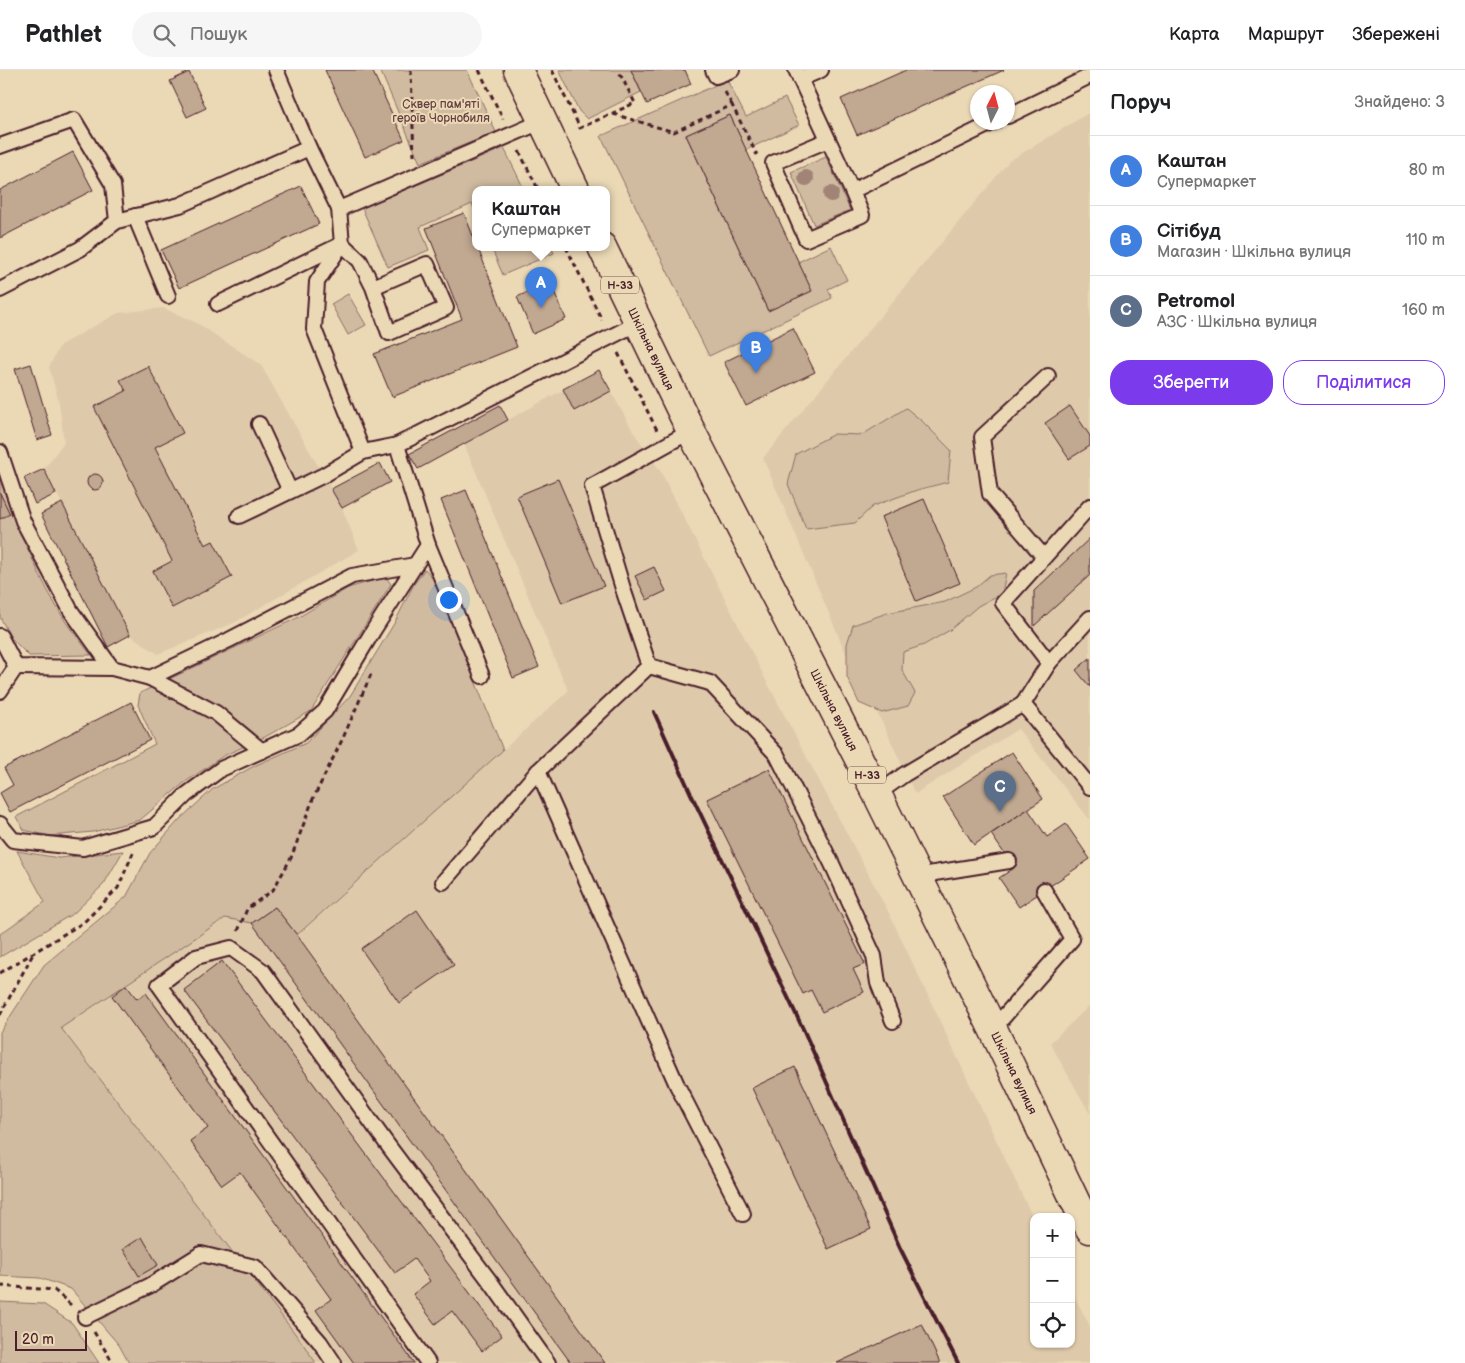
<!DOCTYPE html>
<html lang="uk">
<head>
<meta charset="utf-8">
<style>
	body { margin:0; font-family:"Balsamiq Sans",sans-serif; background:#f6f6f6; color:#202124 }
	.controls { position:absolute; right:15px; bottom:15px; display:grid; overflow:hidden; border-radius:10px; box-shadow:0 1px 4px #0004 }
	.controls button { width:45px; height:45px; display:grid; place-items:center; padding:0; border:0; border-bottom:1px solid #e0e0e0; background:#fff; color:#202124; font:25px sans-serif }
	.compass { position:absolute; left:970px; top:15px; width:45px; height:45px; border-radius:50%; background:#fff; box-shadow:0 1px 4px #0004; rotate:6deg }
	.scale { position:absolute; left:15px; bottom:12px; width:72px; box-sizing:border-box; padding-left:5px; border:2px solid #4a1f2b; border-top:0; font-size:14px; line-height:18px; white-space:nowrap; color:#4a1f2b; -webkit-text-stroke:4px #ebd9b6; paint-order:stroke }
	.you { position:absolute; left:448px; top:529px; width:18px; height:18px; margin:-12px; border:4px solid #fff; border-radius:50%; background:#1a73e8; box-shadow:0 0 0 8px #1a73e833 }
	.badge { display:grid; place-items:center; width:32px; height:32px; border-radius:50%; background:#7c3aed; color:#fff; font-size:16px; font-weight:700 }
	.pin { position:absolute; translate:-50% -41px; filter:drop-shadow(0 1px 2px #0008) }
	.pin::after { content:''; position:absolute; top:26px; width:18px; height:15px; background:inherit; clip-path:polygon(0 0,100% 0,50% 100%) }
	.popup { position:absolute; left:472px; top:116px; width:138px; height:65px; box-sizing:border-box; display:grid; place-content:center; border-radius:10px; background:#fff; filter:drop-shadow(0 1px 4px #0005); font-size:16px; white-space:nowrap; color:#757577 }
	.popup b { font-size:19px; color:#202124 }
	.popup::after { content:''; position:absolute; left:50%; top:100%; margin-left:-10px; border:10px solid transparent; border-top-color:#fff }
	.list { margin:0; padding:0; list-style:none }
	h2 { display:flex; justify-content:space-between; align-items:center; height:65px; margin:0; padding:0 20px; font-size:21px }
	h2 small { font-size:16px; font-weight:400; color:#757577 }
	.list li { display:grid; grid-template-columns:32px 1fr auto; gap:15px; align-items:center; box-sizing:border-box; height:70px; padding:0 20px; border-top:1px solid #e0e0e0 }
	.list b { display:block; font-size:19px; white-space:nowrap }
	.list p { margin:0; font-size:16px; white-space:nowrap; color:#757577 }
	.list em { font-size:16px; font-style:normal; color:#757577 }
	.actions { display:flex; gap:10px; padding:15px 20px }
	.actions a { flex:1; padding:11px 0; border:1px solid #7c3aed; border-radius:20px; text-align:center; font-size:18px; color:#7c3aed }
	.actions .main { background:#7c3aed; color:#fff }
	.icon { flex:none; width:28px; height:28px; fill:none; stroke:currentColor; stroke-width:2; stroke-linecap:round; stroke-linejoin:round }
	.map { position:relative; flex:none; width:1090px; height:1293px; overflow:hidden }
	header { display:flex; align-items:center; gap:30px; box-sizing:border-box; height:70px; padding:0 25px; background:#fff; border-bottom:1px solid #e0e0e0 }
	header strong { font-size:24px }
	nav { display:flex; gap:28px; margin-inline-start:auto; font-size:18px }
	.search { width:350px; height:45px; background:#f6f6f6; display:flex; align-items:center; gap:12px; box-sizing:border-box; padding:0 18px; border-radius:28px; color:#757577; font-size:19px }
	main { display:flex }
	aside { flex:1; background:#fff }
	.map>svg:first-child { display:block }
</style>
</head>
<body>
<header>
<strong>Pathlet</strong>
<div class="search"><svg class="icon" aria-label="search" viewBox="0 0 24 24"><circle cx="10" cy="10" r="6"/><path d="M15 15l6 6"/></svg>Пошук</div>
<nav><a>Карта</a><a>Маршрут</a><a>Збережені</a></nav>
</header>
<main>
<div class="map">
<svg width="1090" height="1293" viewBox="0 0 1090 1293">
	<rect width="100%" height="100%" fill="#ebd9b6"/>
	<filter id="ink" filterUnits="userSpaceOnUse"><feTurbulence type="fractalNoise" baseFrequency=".02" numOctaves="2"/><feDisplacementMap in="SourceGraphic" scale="10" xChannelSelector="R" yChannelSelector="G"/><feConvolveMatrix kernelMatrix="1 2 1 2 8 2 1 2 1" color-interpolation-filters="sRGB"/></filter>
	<g filter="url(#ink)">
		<!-- built -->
		<g fill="#decaab">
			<polygon points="1090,42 1090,750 1018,659 915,724 884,656 849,591 763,388 1009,91"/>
			<polygon points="163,238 197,253 261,295 342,438 359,480 234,553 158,584 130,565 44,399 64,372 59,333 49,297 60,275 118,243"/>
			<polygon points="599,300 633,361 661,402 766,610 889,843 1034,1150 1034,1274 1071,1274 1071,1220 1090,1256 1090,1293 316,1293 303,1274 61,958 225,848 252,853 275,837 298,865 568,621 464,374"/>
			<polygon points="1090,935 1090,1044 1050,973"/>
		</g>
		<!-- green -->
		<g fill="#d0bba0" stroke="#8d6d66">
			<polygon points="380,0 467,0 496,62 420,93"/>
			<polygon points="559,0 631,0 641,22 587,49 579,41"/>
			<polygon points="727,10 746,47 785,28 799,55 746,80 730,45 686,65 768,241 811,221 798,192 831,176 847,210 828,219 832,228 709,286 601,66"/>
			<polygon points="504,78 524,119 476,119 476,142 472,134 420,157 429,180 388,197 362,138"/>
			<polygon points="826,87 850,140 814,155 791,102"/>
			<polygon points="491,177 551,177 554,183 503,205"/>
			<polygon points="348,224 366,255 348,265 331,234"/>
			<polygon points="906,338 922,351 951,380 948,412 917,420 873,436 855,453 806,459 788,414 796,384 834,364 862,365"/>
			<path d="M0,409C18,458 39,510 67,554C74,564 83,574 91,585L29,586L11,568L0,547Z"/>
			<polygon points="425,499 433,508 503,680 297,865 275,837 252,853 225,848 61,958 303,1274 316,1293 129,1293 119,1275 71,1219 40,1208 0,1206 0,962 44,895 126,827 150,783 179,750 213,719 254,696 306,673 350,626 395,552 414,514"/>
			<polygon points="1006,503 1002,523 978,536 950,560 924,575 903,582 902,600 915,623 908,636 882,643 859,633 847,607 847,574 853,555 887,543 945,532 976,517 990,505"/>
			<polygon points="386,507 391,514 311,641 265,667 223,686 184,713 140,750 93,762 50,766 24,760 16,747 155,674 138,635 140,623 297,548 348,518"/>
			<polygon points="17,781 59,788 123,781 104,814 74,843 0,887 0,864 45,832"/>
			<polygon points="0,1232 43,1234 72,1253 99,1293 0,1293"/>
		</g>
		<!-- building -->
		<g fill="#c0a891" stroke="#4a1f2b">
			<polygon points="325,0 372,0 404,70 365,87"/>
			<polygon points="631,0 685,0 691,14 647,34"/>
			<polygon points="906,0 1004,0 857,65 841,29"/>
			<polygon points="189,2 206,38 187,47 170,11"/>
			<polygon points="730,45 812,221 768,241 686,65"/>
			<polygon points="73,82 93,120 0,168 0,120"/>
			<polygon points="301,116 319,154 179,218 161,180"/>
			<polygon points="464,143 517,277 392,327 374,284 462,249 426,158"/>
			<polygon points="550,212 566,249 533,264 517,227"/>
			<polygon points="793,258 815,302 746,336 724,292"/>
			<polygon points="31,294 52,365 37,370 15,299"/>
			<polygon points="148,296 183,363 155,377 205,475 213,471 232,507 172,538 153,501 172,491 94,337 126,321 120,310"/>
			<polygon points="599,300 611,321 574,341 563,319"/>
			<polygon points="500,335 508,350 418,399 409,384"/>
			<polygon points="1070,336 1090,366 1090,376 1069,389 1045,353"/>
			<polygon points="380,393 390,412 342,438 331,419"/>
			<polygon points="44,399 56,424 35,434 24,408"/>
			<circle cx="95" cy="412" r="8"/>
			<polygon points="558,409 604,516 562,533 517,426"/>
			<polygon points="466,420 539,597 513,608 441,430"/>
			<polygon points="0,423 10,444 0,449"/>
			<polygon points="924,429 960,513 916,531 881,447"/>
			<polygon points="62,433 130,565 108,577 41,444"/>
			<polygon points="1090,468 1090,505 1034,556 1034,521"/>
			<polygon points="654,497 666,521 647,530 635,506"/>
			<polygon points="1090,588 1090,617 1076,600"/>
			<polygon points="131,632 150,670 10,742 0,723 13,715 4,698"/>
			<polygon points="1012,682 1043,729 974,775 943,727"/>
			<polygon points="769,699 865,894 853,899 864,922 822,942 811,920 803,924 707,729"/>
			<polygon points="1028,739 1047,767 1066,754 1090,789 1019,837 999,808 1014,798 991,764"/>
			<polygon points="275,837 297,865 605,1293 571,1293 252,853"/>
			<polygon points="417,840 454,895 399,933 361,879"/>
			<polygon points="222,891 502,1266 482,1281 452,1241 435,1254 413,1224 430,1211 414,1189 395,1203 184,920"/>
			<polygon points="126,915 137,929 146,923 414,1293 354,1293 316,1240 331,1229 240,1102 222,1115 190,1071 208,1058 112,926"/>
			<polygon points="795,997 871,1159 828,1179 752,1018"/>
			<polygon points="142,1167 158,1195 139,1206 123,1179"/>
			<polygon points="922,1254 940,1293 837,1293"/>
		</g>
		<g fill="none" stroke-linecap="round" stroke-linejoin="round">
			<defs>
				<g id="service">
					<polyline points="276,0 309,78 339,139 342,174 317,212 314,259 363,382"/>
					<polyline points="713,0 716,6 732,0"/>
					<polyline points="796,0 852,121 994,52"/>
					<polyline points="800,9 821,0"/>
					<polyline points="1008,46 1090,6"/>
					<polyline points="828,70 773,93 806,169 862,145 852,121"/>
					<polyline points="0,76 74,50 113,115 117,151 80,179 0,220"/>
					<polyline points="339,139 543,51"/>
					<polyline points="135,146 168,226"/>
					<polyline points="117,151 180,135 309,78"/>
					<polyline points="218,234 342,174 360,191 373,217 427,194 446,238 389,263 373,217"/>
					<polyline points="259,354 290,421"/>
					<polyline points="0,382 23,451 71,541 112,598 150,608 229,570 352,506 415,495"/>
					<polyline points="239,446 324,405 363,382 397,375"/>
					<polyline points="428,475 482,606"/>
					<polyline points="1044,487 990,424 982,367 1048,306"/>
					<polyline points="0,566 16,597 112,598"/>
					<polyline points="1049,593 1003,533 1090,436"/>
					<polyline points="649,596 710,613 777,685 832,794 874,886 878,913 893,951"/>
					<polyline points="150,608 216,643 262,681"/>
					<polyline points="0,621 16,597"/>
					<polyline points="1023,634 1090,717"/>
					<polyline points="538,701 677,1015 743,1144"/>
					<polyline points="877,724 905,704 1023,634 1049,593 1090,548"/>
					<polyline points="0,754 13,770 83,778 154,757 186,725 221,699 299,664 325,641 373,561 428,475 397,375 638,253"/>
					<polyline points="916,806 1009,791"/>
					<polyline points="443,812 538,701 649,596 624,522 592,416 691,361"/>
					<polyline points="993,959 1072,869 1044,820"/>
					<polyline points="85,1247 151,1215 201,1184 255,1197 320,1272 334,1293"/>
					<polyline points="428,1293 159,915 196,887 231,878 263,901 387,1074 492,1214 548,1293"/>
				</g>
				<g id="primary">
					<polyline points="518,0 575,119"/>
					<polyline points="602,177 691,361 877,724 993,959 1079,1139 1090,1159"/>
				</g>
			</defs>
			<!-- service casing -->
			<use href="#service" stroke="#4a1f2b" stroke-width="18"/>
			<!-- primary casing -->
			<use href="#primary" stroke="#4a1f2b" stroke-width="31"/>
			<!-- path -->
			<g stroke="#4a1f2b" stroke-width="3" stroke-dasharray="5 4" stroke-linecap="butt">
				<polyline points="411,0 414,87"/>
				<polyline points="479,0 503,49"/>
				<polyline points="552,0 580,58 635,33 618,0"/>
				<polyline points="725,22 732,35"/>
				<polyline points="613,44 674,62 732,35 757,85"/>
				<polyline points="519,81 538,119"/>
				<polyline points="566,177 602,250"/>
				<polyline points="618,283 657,360"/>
				<polyline points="238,861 247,839 273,820 291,788 313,729 343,668 372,602"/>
				<polyline points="0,903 84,852 118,818 133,783"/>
				<polyline points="0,945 33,884"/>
				<polyline points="0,1216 54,1220 71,1235"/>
				<polyline points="94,1262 113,1293"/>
			</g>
			<!-- service -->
			<use href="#service" stroke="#ebd9b6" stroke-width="14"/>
			<!-- primary -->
			<use href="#primary" stroke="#ebd9b6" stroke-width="28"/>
			<!-- rail -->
			<polyline stroke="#4a1f2b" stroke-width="4" points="654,642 691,724 804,961 900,1178 958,1293"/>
		</g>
		<!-- trees -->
		<g fill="#a18476">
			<circle cx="806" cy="108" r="8"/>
			<circle cx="831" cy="124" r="8"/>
		</g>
	</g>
	<g text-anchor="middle" stroke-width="4" stroke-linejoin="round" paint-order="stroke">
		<!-- shield labels -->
		<g fill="#ebd9b6" stroke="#7a5755" stroke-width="1">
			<rect x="601" y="206.5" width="38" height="17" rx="4"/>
			<rect x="848" y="696.5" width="38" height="17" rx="4"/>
		</g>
		<g font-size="11" font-weight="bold" fill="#4a1f2b">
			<text x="620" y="219">Н-33</text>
			<text x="867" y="709">Н-33</text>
		</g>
		<!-- park labels -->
		<g font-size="12" fill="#653e42" stroke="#ebd9b6">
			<text x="441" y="38">Сквер пам'яті<tspan x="441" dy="14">героїв Чорнобиля</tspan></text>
		</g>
		<!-- street labels -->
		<g font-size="12" fill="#4a1f2b" stroke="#ebd9b6">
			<text transform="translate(651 279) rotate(64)" y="4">Шкільна вулиця</text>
			<text transform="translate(834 640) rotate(63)" y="4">Шкільна вулиця</text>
			<text transform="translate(1014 1003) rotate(64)" y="4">Шкільна вулиця</text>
		</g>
	</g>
</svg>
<div class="controls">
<button>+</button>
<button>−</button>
<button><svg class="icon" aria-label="locate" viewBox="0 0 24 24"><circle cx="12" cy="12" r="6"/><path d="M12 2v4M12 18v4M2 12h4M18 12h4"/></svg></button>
</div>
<svg class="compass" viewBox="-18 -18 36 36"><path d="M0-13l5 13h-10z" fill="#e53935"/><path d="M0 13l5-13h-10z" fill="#757577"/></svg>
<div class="scale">20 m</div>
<div class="you"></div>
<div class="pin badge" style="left:541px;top:238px;background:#3f7fe0">A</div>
<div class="popup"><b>Каштан</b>Супермаркет</div>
<div class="pin badge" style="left:756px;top:303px;background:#3f7fe0">B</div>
<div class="pin badge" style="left:1000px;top:742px;background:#5c6f8a">C</div>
</div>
<aside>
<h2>Поруч<small>Знайдено: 3</small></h2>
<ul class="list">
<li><span class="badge" style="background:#3f7fe0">A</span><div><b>Каштан</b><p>Супермаркет</p></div><em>80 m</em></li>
<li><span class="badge" style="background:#3f7fe0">B</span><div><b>Сітібуд</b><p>Магазин · Шкільна вулиця</p></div><em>110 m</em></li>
<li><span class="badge" style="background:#5c6f8a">C</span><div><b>Petromol</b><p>АЗС · Шкільна вулиця</p></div><em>160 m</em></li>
</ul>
<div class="actions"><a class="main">Зберегти</a><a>Поділитися</a></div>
</aside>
</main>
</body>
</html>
